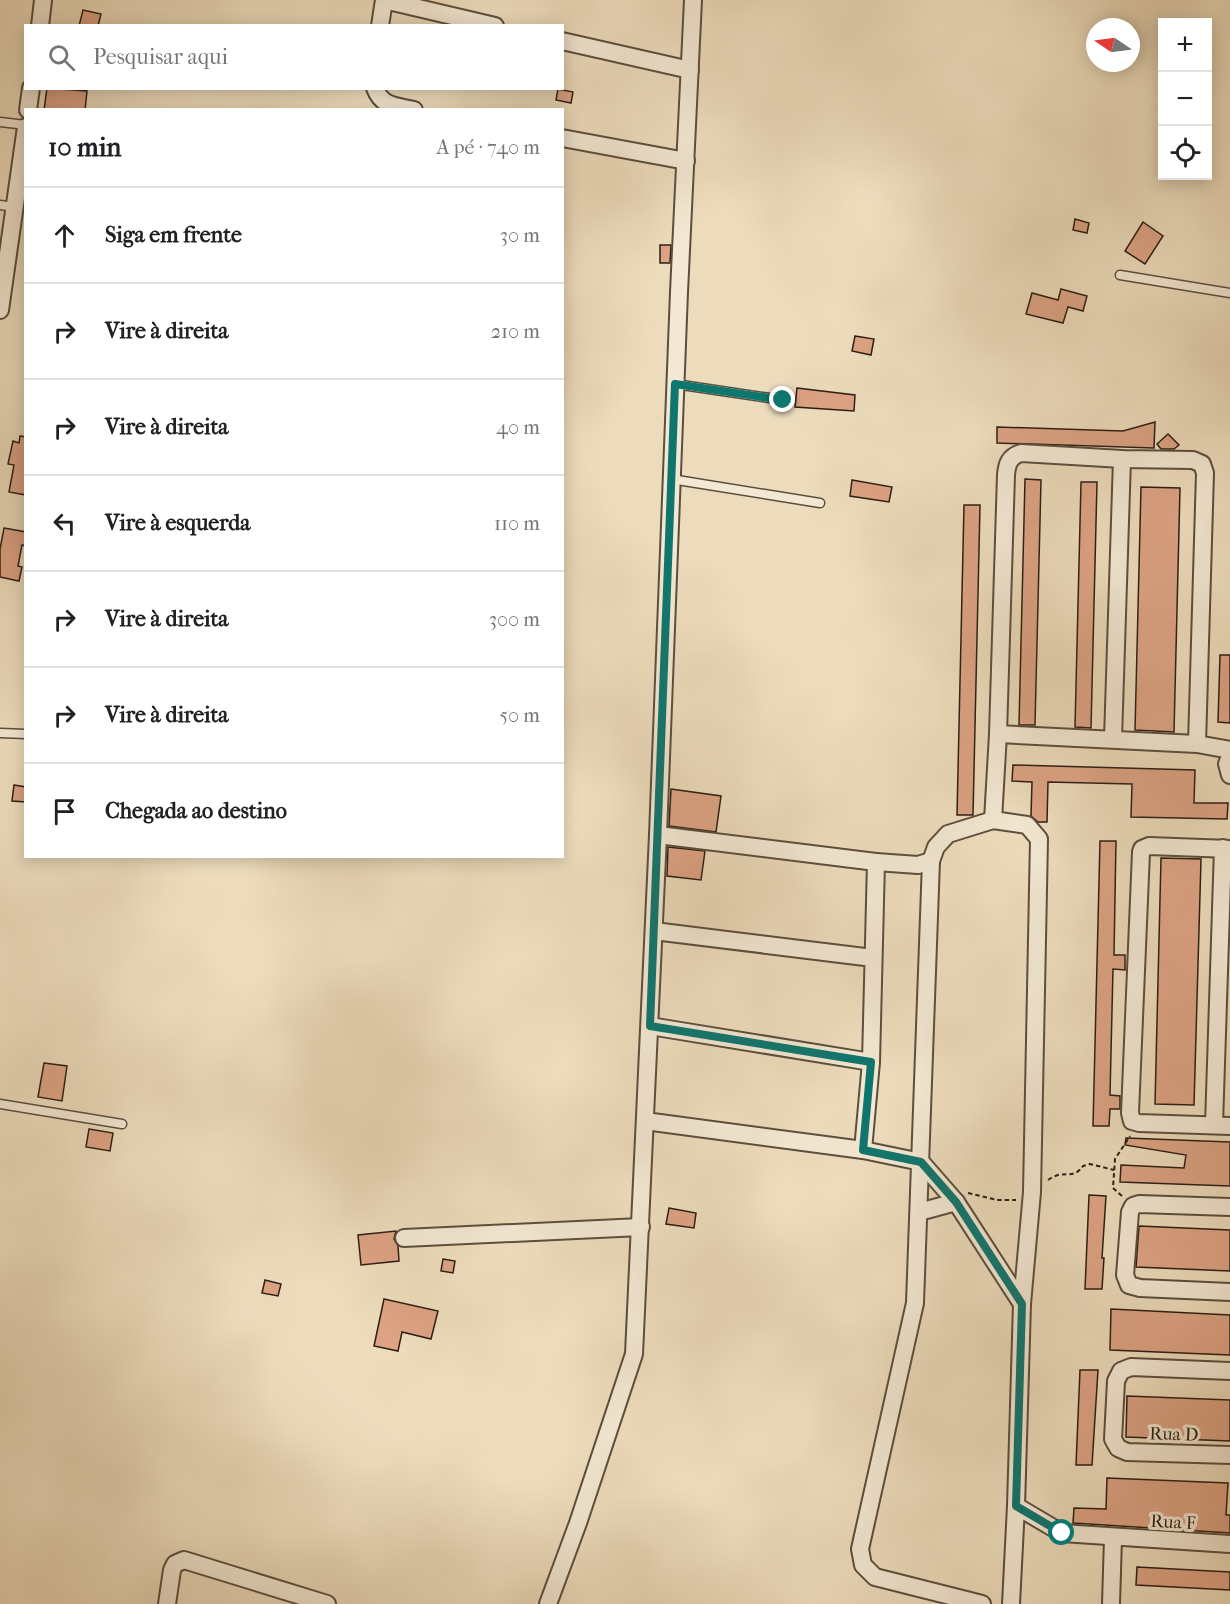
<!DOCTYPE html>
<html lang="pt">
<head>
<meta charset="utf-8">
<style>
	body { margin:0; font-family:"IM FELL French Canon",serif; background:#f2f2f2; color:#202124 }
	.controls { position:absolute; right:18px; top:18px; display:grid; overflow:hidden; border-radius:0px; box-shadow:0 3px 15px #0003 }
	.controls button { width:54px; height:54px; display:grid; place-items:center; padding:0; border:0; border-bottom:2px solid #e0e0e0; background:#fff; color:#202124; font:30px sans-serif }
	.compass { position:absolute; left:1086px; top:18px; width:54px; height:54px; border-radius:50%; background:#fff; box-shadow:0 3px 15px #0003; rotate:283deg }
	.stop { position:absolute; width:18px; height:18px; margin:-14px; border:4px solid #0f766e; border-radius:50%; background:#fff }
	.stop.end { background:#0f766e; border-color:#fff; box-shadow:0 2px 6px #0008 }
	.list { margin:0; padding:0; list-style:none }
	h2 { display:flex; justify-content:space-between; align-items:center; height:78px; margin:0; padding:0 24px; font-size:26px }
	h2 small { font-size:20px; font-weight:400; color:#757577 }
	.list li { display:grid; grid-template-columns:39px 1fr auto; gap:18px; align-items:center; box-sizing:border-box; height:96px; padding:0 24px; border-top:2px solid #e0e0e0 }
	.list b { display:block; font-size:22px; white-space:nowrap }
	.list em { font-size:20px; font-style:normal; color:#757577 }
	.icon { flex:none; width:33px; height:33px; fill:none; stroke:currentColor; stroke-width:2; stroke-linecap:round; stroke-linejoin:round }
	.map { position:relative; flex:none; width:1230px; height:1604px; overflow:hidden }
	.search { position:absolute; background:#fff; box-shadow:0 3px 15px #0003; left:24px; top:24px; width:540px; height:66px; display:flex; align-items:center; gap:15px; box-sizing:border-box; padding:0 21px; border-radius:0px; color:#757577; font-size:22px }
	.panel { position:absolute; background:#fff; box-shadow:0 3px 15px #0003; left:24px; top:108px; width:540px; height:750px; border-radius:0px }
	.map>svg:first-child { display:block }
</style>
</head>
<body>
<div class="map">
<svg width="1230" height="1604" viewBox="0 0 1230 1604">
	<rect width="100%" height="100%" fill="#eddcbc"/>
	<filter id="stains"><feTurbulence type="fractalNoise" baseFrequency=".00333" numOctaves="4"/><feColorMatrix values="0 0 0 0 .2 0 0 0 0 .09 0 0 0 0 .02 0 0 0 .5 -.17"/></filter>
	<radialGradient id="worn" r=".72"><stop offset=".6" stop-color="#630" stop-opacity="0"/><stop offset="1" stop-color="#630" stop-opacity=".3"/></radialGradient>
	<!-- building -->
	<g fill="#dda384" stroke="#2b1e14" stroke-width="1.5">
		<polygon points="83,10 101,14 98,26 79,26"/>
		<polygon points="47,88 87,91 85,110 44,110"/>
		<polygon points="558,89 573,92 571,103 556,100"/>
		<polygon points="1075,219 1089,223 1087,233 1073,230"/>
		<polygon points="1143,222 1163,236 1145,264 1125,251"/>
		<polygon points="660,245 671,245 670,263 660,263"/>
		<polygon points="1061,289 1087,296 1083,311 1068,307 1063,323 1026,314 1032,293 1058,300"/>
		<polygon points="855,336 874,339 871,355 852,351"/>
		<polygon points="797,388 855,395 854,411 795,407"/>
		<polygon points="1155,422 1154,448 997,443 997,427 1123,431"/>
		<polygon points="1168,434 1179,445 1174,449 1161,449 1157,444"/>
		<polygon points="20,436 26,437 26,495 9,492 14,465 8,464 13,441 19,443"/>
		<polygon points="1025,479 1041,480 1035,725 1019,725"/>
		<polygon points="852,480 892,487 889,502 850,496"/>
		<polygon points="1081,482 1097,482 1091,728 1075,727"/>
		<polygon points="1141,487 1180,488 1174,732 1135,730"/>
		<polygon points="964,505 980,505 973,815 957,815"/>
		<polygon points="4,528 26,532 26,546 22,545 18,566 22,567 19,581 0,577 0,549"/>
		<polygon points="1220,655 1230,655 1230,723 1218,722"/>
		<polygon points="1013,765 1195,770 1194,803 1228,803 1227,819 1131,817 1132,784 1048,782 1047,822 1038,822 1031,816 1032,782 1012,781"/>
		<polygon points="14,785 26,787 26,802 12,801"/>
		<polygon points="671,789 721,796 716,832 669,826"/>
		<polygon points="1100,841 1116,841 1114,955 1125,955 1125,970 1113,969 1110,1095 1120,1096 1120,1109 1110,1109 1109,1126 1093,1126"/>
		<polygon points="668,847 705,851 701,880 667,876"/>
		<polygon points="1161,858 1201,859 1194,1105 1155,1104"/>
		<polygon points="44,1063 67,1066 62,1101 38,1097"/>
		<polygon points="89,1129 113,1133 110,1151 86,1147"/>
		<polygon points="1126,1138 1230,1142 1230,1186 1120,1182 1121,1165 1184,1168 1186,1155 1125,1145"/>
		<polygon points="1089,1195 1106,1196 1102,1258 1104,1258 1102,1289 1085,1289"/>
		<polygon points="669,1208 696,1213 694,1228 666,1224"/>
		<polygon points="1139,1226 1230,1230 1230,1271 1136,1267"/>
		<polygon points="396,1231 394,1239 398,1246 399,1261 361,1265 358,1235"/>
		<polygon points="443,1259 455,1261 453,1273 441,1271"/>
		<polygon points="265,1280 281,1284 278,1296 262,1293"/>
		<polygon points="384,1299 438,1311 431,1339 402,1332 398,1351 374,1346"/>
		<polygon points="1111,1309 1230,1315 1230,1355 1110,1350"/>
		<polygon points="1080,1370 1098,1370 1092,1465 1076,1465"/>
		<polygon points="1127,1396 1230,1400 1230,1441 1126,1437"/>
		<polygon points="1107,1478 1228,1483 1226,1515 1230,1515 1230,1533 1073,1523 1074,1508 1106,1509"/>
		<polygon points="1137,1567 1230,1572 1230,1590 1136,1585"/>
	</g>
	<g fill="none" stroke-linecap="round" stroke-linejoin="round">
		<defs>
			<g id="lane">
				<polyline points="0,122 26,125"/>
				<polyline points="0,205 14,207"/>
				<polyline points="1120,275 1230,293"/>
				<polyline points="675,384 783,400"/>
				<polyline points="671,479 820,503"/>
				<polyline points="0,733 26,734"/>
				<polyline points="0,1104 122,1124"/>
			</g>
			<g id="street">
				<polyline points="384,0 495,26"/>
				<polyline points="40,26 43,0"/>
				<polyline points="380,26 384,0"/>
				<polyline points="562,41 690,70"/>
				<path d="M375,88C382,107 396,106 414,110"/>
				<polyline points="28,110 31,88"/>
				<polyline points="562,138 686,161"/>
				<polyline points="0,310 26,127"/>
				<polyline points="998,734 1197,744 1230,750"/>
				<polyline points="1113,739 1122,459"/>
				<polyline points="1230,756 1227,764 1230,775"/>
				<path d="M993,820L998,734L1006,475C1007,464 1009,457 1021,453L1122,459L1193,460L1202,464L1205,473L1197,744"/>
				<polyline points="1230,849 1149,846 1142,849 1141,852 1130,1113 1132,1121 1139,1123 1230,1126"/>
				<polyline points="931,861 915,1303 860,1549 863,1565 875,1577 982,1604"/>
				<polyline points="876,862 918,865 931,861 936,847 948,834 993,820 1027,825 1039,839 1032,1192 1022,1304 1016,1506 1062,1533 1230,1544"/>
				<polyline points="654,931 873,958"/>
				<polyline points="650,1026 871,1062"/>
				<polyline points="645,1121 863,1150 871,1062 876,862 658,835"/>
				<polyline points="1214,1125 1223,848"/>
				<polyline points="863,1150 921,1162 956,1202 1022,1304"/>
				<polyline points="1230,1207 1139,1204 1133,1206 1130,1212 1125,1275 1129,1285 1140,1288 1230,1292"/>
				<polyline points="919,1212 956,1202"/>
				<polyline points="404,1238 641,1227"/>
				<polyline points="1230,1371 1131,1367 1121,1371 1116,1381 1113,1439 1118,1448 1127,1452 1230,1455"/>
				<polyline points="167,1604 172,1570 175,1564 184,1560 327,1604"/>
				<polyline points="548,1604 578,1523 634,1354 658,835 679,292 693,0"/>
				<polyline points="1011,1604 1016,1506"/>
				<polyline points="1111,1604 1113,1538"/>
			</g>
		</defs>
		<!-- lane casing -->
		<use href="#lane" stroke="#5c4e3e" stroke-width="11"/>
		<!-- street casing -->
		<use href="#street" stroke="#5c4e3e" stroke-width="20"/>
		<!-- path -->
		<g stroke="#2b1e14" stroke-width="2" stroke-dasharray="4.5 3" stroke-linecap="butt">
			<path d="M1048,1180C1051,1178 1055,1176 1058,1175C1070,1173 1075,1177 1083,1166L1090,1164L1114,1170"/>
			<polyline points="968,1193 997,1200 1016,1200"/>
			<polyline points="1122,1196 1113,1188 1115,1159 1130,1136"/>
		</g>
		<!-- lane -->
		<use href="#lane" stroke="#f3e8d3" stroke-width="8"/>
		<!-- street -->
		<use href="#street" stroke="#f3e8d3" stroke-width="16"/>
	</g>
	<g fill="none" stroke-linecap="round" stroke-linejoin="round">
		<!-- route -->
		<polyline stroke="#0f766e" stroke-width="8" points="783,400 675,384 650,1026 871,1062 863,1150 921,1162 956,1202 1022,1304 1016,1506 1062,1533"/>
	</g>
	<g text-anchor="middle" stroke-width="6" stroke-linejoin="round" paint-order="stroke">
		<!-- street labels -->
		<g font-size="18" fill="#2b1e14" stroke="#f3e8d3">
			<text transform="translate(1174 1434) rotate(2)" y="6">Rua D</text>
			<text transform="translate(1173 1522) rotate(3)" y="6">Rua F</text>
		</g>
	</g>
	<rect width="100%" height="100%" filter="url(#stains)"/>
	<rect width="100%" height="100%" fill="url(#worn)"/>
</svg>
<div class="controls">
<button>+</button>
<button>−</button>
<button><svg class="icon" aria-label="locate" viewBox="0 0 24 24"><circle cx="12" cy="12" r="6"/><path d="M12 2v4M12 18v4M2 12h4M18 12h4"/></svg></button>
</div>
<svg class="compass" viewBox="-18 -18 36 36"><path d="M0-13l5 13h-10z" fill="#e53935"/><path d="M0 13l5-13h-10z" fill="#757577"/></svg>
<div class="stop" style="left:1062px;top:1533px"></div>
<div class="stop end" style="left:783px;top:400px"></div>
<div class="search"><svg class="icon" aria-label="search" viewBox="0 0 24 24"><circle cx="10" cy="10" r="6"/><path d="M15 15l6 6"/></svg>Pesquisar aqui</div>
<section class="panel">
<h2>10 min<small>A pé · 740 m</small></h2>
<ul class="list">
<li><svg class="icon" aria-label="ahead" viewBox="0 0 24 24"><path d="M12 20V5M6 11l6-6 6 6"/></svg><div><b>Siga em frente</b></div><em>30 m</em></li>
<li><svg class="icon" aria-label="right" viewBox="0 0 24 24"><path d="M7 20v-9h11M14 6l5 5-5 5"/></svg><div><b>Vire à direita</b></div><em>210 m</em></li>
<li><svg class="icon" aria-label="right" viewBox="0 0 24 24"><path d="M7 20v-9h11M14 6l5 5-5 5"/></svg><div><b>Vire à direita</b></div><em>40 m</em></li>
<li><svg class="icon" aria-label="left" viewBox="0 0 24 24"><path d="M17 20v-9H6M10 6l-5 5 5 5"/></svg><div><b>Vire à esquerda</b></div><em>110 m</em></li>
<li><svg class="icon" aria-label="right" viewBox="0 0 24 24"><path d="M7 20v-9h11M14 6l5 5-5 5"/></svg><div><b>Vire à direita</b></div><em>300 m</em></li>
<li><svg class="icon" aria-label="right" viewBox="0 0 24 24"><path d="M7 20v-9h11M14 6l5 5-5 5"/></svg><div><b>Vire à direita</b></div><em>50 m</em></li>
<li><svg class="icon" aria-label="arrive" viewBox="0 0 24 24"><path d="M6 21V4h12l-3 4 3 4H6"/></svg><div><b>Chegada ao destino</b></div></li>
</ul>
</section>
</div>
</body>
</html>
